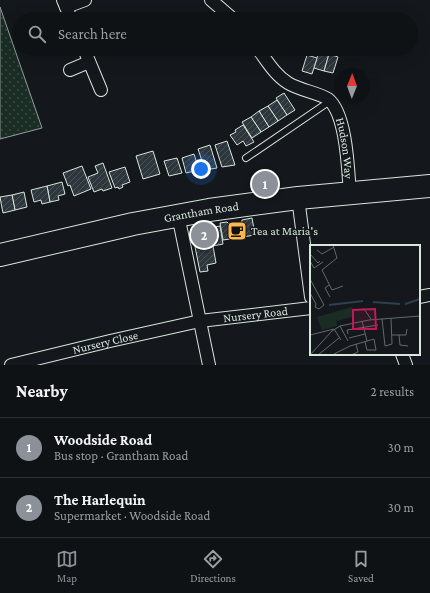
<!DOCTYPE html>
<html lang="en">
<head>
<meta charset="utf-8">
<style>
	body { margin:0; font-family:"Crimson Pro",serif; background:#1d2022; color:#f1f3f6 }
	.compass { position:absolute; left:334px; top:68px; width:36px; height:36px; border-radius:50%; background:#0f1215; box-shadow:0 4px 16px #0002; rotate:1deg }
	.you { position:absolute; left:201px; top:169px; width:14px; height:14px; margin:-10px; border:3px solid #fff; border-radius:50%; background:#1a73e8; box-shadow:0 0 0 6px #1a73e833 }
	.badge { display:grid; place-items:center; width:26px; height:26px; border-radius:50%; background:#8c9099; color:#fff; font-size:13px; font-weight:700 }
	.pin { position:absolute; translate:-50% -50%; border:2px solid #fff; box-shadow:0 1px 4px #0006 }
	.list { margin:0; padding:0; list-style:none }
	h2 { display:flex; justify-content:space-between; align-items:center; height:52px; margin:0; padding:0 16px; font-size:17px }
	h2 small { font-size:13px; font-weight:400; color:#9b9ea0 }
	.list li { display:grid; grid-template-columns:26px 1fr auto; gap:12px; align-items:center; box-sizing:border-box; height:60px; padding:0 16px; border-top:1px solid #2f3234 }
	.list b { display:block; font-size:15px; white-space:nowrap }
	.list p { margin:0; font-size:13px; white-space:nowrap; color:#9b9ea0 }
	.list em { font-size:13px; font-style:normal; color:#9b9ea0 }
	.icon { flex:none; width:22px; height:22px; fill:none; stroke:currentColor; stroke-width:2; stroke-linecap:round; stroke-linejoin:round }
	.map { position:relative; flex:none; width:430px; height:365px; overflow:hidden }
	.search { position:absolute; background:#0f1215; box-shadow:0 4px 16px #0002; left:12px; right:12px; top:12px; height:44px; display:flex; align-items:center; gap:10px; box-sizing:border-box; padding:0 14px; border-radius:22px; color:#9b9ea0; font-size:15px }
	.sheet { height:172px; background:#0f1215 }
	nav { display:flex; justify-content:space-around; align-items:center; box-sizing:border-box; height:56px; border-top:1px solid #2f3234; background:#0f1215; font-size:11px; color:#9b9ea0 }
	nav a { display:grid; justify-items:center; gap:2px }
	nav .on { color:#8c9099 }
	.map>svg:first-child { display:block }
</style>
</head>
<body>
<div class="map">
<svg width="430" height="365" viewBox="0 0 430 365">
	<defs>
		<pattern id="park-dots" width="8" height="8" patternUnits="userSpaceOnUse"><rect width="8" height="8" fill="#1a2d24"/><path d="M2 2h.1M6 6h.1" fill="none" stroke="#3b4b43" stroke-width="1.8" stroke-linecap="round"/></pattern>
		<pattern id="building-hatch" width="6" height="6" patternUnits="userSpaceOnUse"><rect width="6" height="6" fill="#2c363c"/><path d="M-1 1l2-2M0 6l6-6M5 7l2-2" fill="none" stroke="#4a5358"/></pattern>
	</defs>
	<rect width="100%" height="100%" fill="#14181c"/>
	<!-- park -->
	<polygon fill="url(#park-dots)" stroke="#939e99" points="0,7 42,128 0,139"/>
	<!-- building -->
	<g fill="url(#building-hatch)" stroke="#d8e6dc">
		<polygon points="319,51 329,54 324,71 314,68"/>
		<polygon points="329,54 338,57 333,73 324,71"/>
		<polygon points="307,55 317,58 312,74 302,71"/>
		<polygon points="284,93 295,110 287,115 276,98"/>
		<polygon points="277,100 287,115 278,121 268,106"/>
		<polygon points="268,106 278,121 269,127 259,111"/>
		<polygon points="259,111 269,127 261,132 251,117"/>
		<polygon points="251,117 261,132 252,138 242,122"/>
		<polygon points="243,125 254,142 246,146 243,141 237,145 230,135 236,132 235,130"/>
		<polygon points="227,141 235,165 222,167 215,145"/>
		<polygon points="210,145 217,168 205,170 198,149"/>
		<polygon points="153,151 160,174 143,179 136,156"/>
		<polygon points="194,154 199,170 186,173 182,158"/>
		<polygon points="177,158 182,173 169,176 164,161"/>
		<polygon points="103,163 112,188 103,191 102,189 94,192 88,177 98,173 95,166"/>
		<polygon points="82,166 91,189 74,196 70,185 68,186 63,173"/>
		<polygon points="125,167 130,182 122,185 123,187 119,189 118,187 115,188 109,172"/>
		<polygon points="62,182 65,194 58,196 59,200 50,202 47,186"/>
		<polygon points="47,186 50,202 42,204 41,200 34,202 31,190"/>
		<polygon points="24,192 27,207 15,210 12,195"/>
		<polygon points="12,195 15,210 3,213 0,197"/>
		<polygon points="252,218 255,235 223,240 220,223 227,222 232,227 234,227 241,226 242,220"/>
		<polygon points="220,226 223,244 213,246 216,263 207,265 208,271 200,272 192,231"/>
	</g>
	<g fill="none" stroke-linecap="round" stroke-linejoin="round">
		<defs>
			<polyline id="lane" points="246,158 330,101"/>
			<g id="street">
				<polyline points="63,0 71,19"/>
				<polyline points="211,0 233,19"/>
				<polyline points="66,7 85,0"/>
				<polyline points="84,49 101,90"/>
				<path id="s1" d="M258,49C267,61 275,75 288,83C299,90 319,93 328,99C347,114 348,171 350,194"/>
				<polyline points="70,70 89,62"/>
				<polyline points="298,198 311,297"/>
				<polyline points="178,215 209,365"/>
				<polyline points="419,297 430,295"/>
				<polyline points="402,354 406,365"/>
				<path id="s2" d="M11,365L110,341L200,321L311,308"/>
			</g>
			<g id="highway">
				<path id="s3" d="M0,255L133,224L209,210L298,198L430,186"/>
			</g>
		</defs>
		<!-- lane casing -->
		<use href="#lane" stroke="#d8e6dc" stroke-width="8"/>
		<!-- street casing -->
		<use href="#street" stroke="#d8e6dc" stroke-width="14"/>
		<!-- highway casing -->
		<use href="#highway" stroke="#d8e6dc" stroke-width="24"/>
		<!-- lane -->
		<use href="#lane" stroke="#14181c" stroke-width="6"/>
		<!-- street -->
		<use href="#street" stroke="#14181c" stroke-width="12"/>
		<!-- highway -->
		<use href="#highway" stroke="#14181c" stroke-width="22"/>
	</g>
	<!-- icons -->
	<defs>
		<symbol id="cafe-square" viewBox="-11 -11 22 22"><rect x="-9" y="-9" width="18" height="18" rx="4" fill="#ffb74d" stroke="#14181c"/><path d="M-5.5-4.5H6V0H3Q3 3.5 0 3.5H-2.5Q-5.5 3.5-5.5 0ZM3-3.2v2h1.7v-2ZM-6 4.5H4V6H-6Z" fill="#111"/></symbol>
	</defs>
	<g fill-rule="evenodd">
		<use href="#cafe-square" x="226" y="220" width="22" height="22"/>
	</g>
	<g text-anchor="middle" stroke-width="3" stroke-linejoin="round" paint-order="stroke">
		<!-- street labels -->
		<g font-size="12" fill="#d8e6dc" stroke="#14181c">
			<text dy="4" stroke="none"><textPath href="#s1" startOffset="142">Hudson Way</textPath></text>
			<text dy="4" stroke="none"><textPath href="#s3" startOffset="206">Grantham Road</textPath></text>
			<text dy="4" stroke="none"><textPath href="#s2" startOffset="250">Nursery Road</textPath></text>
			<text dy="4" stroke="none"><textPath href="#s2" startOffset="97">Nursery Close</textPath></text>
		</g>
		<!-- poi labels -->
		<g font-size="12" fill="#d8e6dc" stroke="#14181c" text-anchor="start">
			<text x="251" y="235">Tea at Maria's</text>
		</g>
	</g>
	<!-- overview -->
	<g transform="translate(310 245)">
		<rect width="110" height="110" fill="#14181c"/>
		<path d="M42,62L45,71L27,76L26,74L27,81L12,85L7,72Z" fill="#1a2d24"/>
		<path fill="none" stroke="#2f3f4d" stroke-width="2" d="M63,57L90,59M95,59L110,54M19,60L53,56"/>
		<path fill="none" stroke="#626a69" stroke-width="1" d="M23,0L27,13L12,25L22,45L33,41M7,5L12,9L24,2M0,9L8,18L10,16M0,16L4,23L13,17M0,34L14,60L9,64L5,62M19,40L15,43L20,52M0,48L6,59L5,62M46,65L54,64L61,74M72,74L75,101L82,99L81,74M52,76L57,96M30,81L38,96M38,89L37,85L68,80M0,90L24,84L31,95M82,90H96L97,84M89,90L90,100L98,101M39,93L55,89M24,109L40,101L64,94L66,105H57L55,97M0,110L22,86L30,81L59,75L110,71M8,110L29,93M41,110L48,107L46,99"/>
		<path fill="#c2185b" fill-opacity="0.15" stroke="#c2185b" stroke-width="2" d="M65,64L66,84H43V65Z"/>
		<rect width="110" height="110" fill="none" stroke="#d8e6dc" stroke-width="2"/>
	</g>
</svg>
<svg class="compass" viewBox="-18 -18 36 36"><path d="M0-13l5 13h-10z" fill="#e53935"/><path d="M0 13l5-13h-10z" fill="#9b9ea0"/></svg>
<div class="you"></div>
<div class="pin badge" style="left:265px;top:184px">1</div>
<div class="pin badge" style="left:204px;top:235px">2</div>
<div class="search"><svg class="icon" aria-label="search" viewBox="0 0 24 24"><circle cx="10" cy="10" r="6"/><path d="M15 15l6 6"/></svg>Search here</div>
</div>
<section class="sheet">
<h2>Nearby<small>2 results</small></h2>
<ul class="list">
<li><span class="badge">1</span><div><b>Woodside Road</b><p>Bus stop · Grantham Road</p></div><em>30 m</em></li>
<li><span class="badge">2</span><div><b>The Harlequin</b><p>Supermarket · Woodside Road</p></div><em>30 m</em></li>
</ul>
</section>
<nav>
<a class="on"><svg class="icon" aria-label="map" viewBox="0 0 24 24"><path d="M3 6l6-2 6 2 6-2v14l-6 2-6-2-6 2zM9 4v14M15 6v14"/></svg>Map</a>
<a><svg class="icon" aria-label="directions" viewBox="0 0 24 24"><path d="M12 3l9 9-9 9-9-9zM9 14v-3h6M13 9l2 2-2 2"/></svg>Directions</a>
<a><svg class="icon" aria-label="saved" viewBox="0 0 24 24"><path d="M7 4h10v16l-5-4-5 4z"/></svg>Saved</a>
</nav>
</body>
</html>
